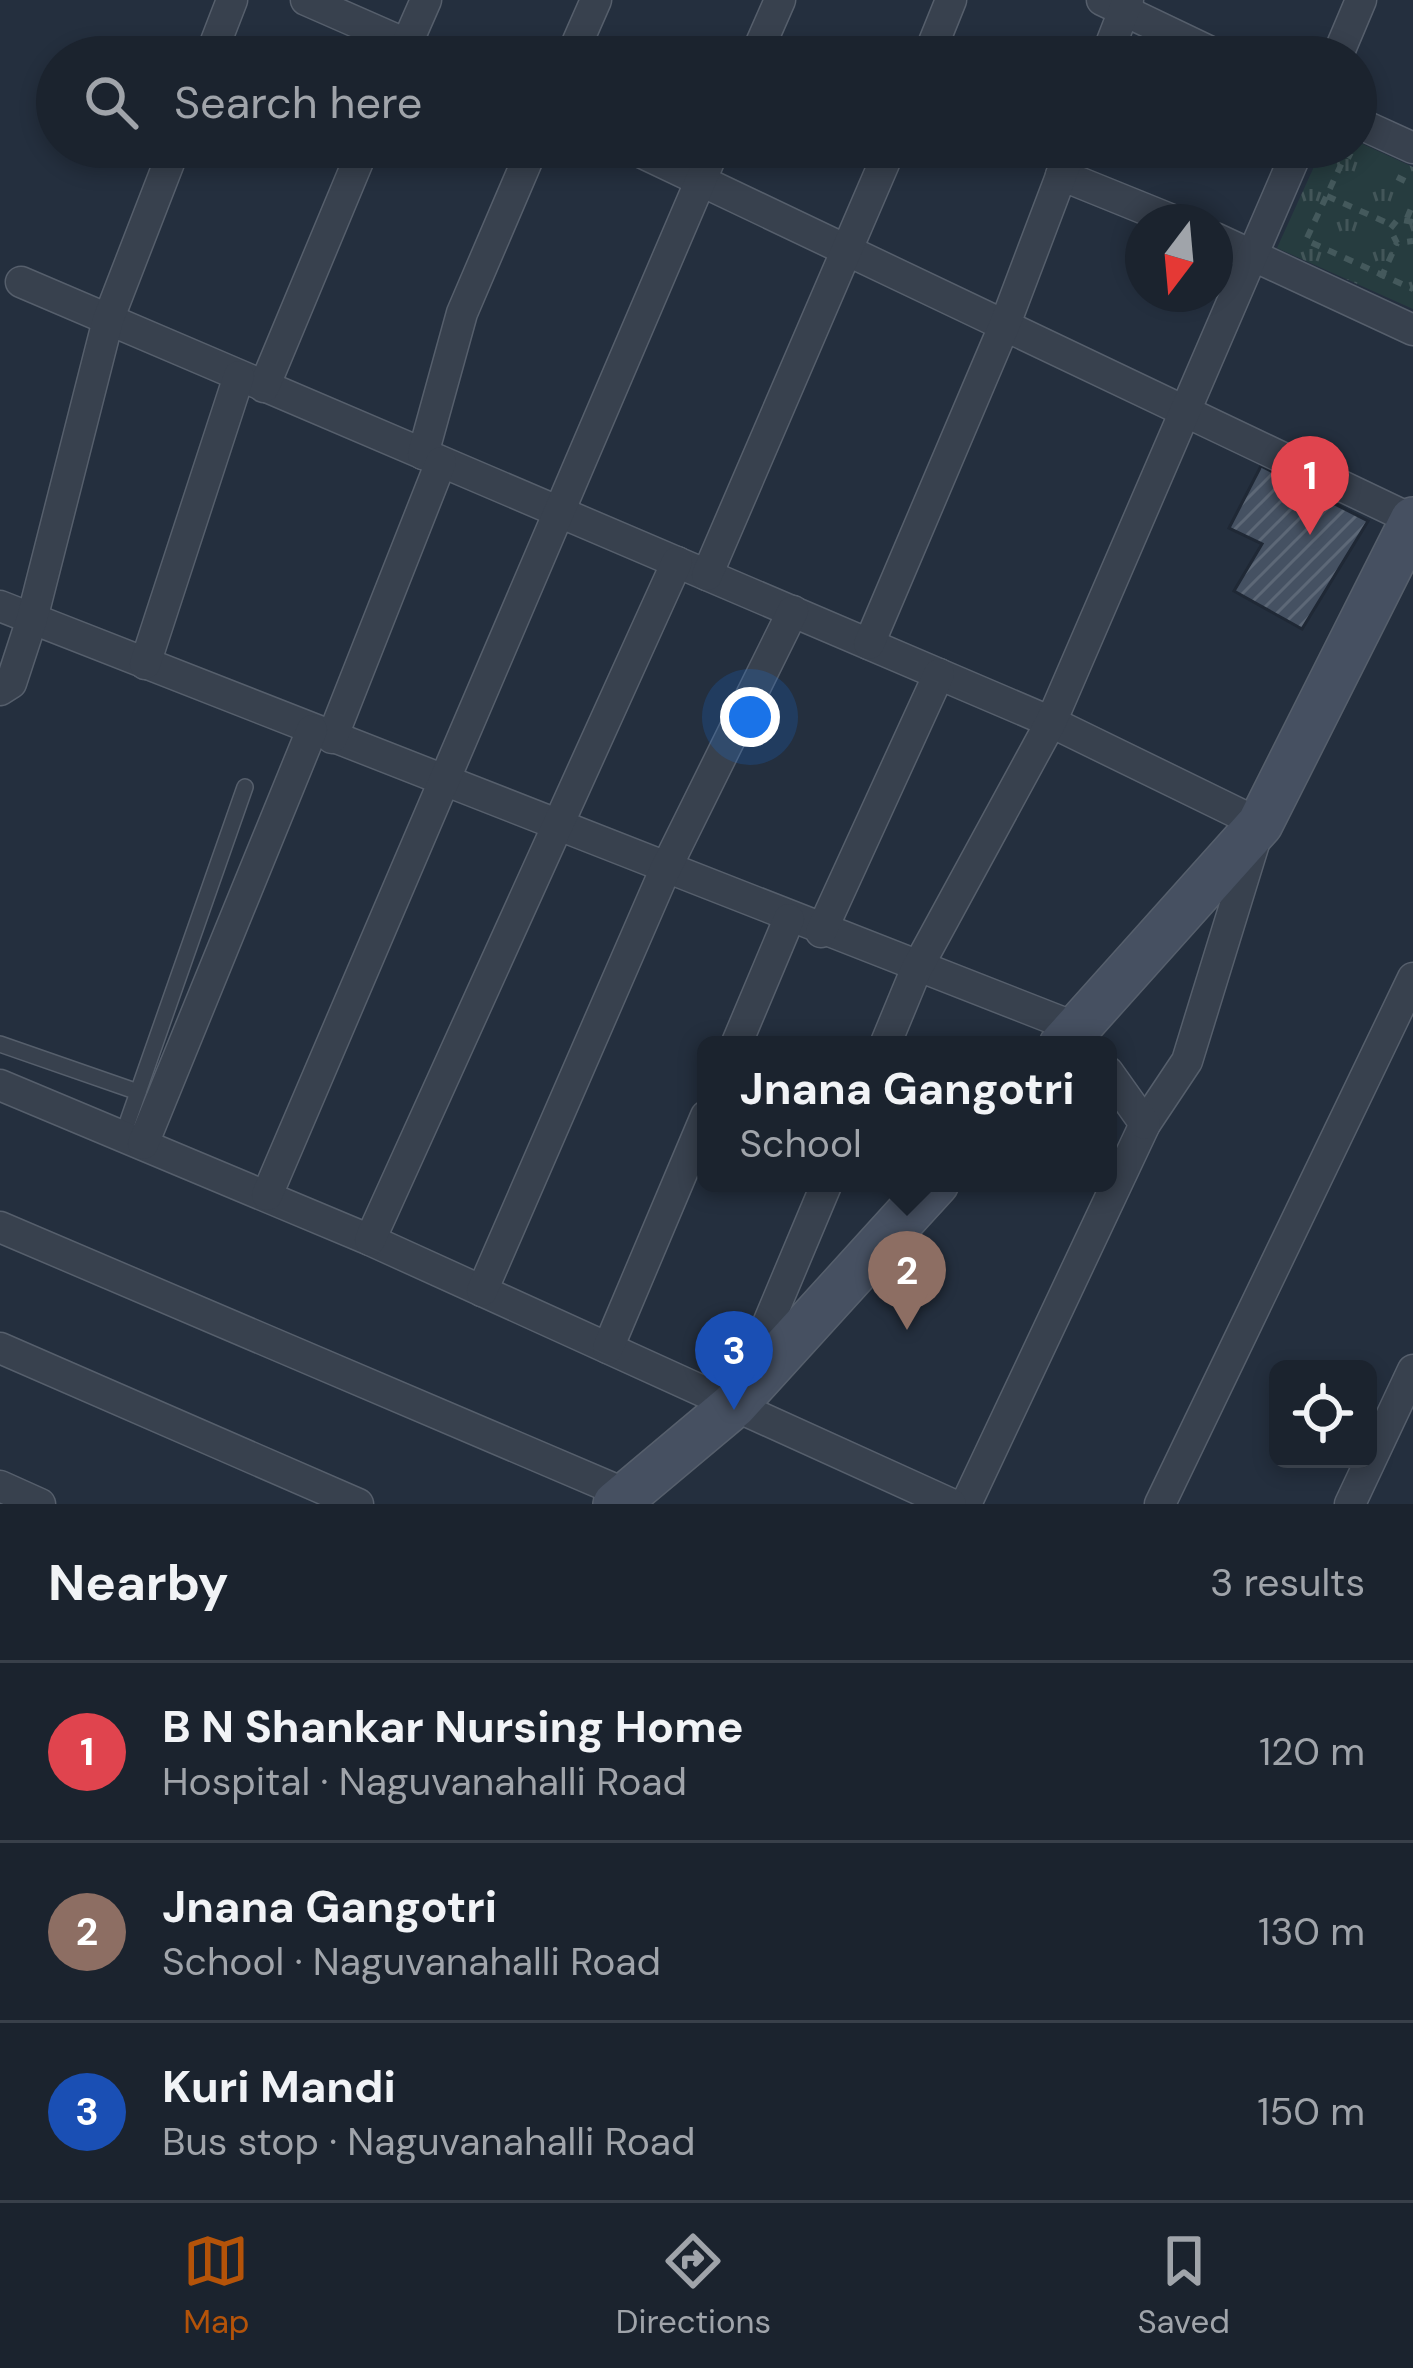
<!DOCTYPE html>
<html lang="en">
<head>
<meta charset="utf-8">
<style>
	body { margin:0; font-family:"DM Sans",sans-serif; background:#242b36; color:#f1f3f6 }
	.controls { position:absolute; right:36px; bottom:36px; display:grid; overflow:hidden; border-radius:18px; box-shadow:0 6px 18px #0003 }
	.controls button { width:108px; height:108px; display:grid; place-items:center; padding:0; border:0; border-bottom:3px solid #39404a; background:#1b232e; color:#f1f3f6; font:60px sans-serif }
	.compass { position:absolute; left:1125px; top:204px; width:108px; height:108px; border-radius:50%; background:#1b232e; box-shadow:0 6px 18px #0003; rotate:196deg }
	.you { position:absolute; left:750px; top:717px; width:42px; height:42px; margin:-30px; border:9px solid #fff; border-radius:50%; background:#1a73e8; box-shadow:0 0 0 18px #1a73e833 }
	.badge { display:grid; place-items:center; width:78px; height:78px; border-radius:50%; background:#b45309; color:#fff; font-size:39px; font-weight:700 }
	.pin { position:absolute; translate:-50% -99px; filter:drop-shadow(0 3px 6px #0008) }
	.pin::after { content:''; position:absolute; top:63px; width:42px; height:36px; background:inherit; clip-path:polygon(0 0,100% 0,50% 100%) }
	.popup { position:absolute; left:697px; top:1036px; width:420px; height:156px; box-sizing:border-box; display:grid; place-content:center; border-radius:18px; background:#1b232e; filter:drop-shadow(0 3px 9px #0005); font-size:39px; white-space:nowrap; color:#a0a4aa }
	.popup b { font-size:45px; color:#f1f3f6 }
	.popup::after { content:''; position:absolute; left:50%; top:100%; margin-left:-24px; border:24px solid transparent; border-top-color:#1b232e }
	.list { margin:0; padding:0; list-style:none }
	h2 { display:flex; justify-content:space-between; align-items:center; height:156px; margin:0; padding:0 48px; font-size:51px }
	h2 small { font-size:39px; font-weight:400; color:#a0a4aa }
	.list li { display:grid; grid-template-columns:78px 1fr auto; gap:36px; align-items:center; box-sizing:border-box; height:180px; padding:0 48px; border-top:3px solid #39404a }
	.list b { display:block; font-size:45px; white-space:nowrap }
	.list p { margin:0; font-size:39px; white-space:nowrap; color:#a0a4aa }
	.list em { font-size:39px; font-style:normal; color:#a0a4aa }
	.icon { flex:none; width:66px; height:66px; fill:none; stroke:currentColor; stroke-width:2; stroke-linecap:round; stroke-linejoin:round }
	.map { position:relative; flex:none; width:1413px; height:1504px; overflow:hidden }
	.search { position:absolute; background:#1b232e; box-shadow:0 6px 18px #0003; left:36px; right:36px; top:36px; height:132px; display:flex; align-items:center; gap:30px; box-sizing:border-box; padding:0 42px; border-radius:66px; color:#a0a4aa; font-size:45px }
	.sheet { height:696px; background:#1b232e }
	nav { display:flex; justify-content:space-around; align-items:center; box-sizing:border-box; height:168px; border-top:3px solid #39404a; background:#1b232e; font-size:33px; color:#a0a4aa }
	nav a { display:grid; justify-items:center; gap:6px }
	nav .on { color:#b45309 }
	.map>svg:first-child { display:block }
</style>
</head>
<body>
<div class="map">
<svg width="1413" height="1504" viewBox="0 0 1413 1504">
	<defs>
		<pattern id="park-tufts" width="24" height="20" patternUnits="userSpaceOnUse" patternTransform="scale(3)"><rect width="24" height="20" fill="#263c3f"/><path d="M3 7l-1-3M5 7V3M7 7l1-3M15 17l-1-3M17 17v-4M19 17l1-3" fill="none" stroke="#435659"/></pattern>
		<pattern id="building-hatch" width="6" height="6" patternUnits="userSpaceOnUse" patternTransform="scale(3)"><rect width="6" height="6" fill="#455162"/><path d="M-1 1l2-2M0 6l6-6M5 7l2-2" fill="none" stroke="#5d6877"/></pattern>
	</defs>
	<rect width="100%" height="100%" fill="#242f3e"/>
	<!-- park -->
	<polygon fill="url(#park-tufts)" points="1356,141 1413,167 1413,309 1277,248 1323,147 1356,147"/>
	<!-- building -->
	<polygon fill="url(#building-hatch)" stroke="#1f2835" stroke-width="3" points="1261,466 1368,521 1302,629 1234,591 1262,544 1229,528"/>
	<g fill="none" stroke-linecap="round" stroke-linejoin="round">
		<defs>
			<g id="lane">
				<polyline points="0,1044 138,1092"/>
				<polyline points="123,1135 245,787"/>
			</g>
			<g id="street">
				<polyline points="306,0 436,57"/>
				<polyline points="1102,0 1221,57"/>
				<polyline points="210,57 232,0"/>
				<polyline points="401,57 426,0"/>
				<polyline points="571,57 596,0"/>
				<polyline points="755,57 780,0"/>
				<polyline points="928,57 951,0"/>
				<polyline points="1106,57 1128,0"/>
				<polyline points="1337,57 1361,0"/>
				<polyline points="1356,122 1413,148"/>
				<polyline points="630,147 1413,520"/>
				<polyline points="1061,175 1177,222"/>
				<polyline points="1215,238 1413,330"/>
				<polyline points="21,282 1051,722 1260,824 1187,1061 1145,1124 966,1504"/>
				<polyline points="264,387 364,147"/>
				<polyline points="423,454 462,313 533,147"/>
				<polyline points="707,575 891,147"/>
				<polyline points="0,606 1077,1028 1085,1040"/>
				<polyline points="869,644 1005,324 1072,147"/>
				<polyline points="145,664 239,376"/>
				<polyline points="0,690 11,683 32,619 108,320 175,147"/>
				<polyline points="332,738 441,462"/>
				<polyline points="821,932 939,674"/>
				<polyline points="736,1045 789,919"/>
				<polyline points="885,1045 916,970 1051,722 1299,147"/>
				<polyline points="1108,1072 1145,1124"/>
				<polyline points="0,1085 370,1240 951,1504"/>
				<polyline points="143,1144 312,730"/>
				<polyline points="267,1195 715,147"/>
				<polyline points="0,1227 626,1494"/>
				<polyline points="370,1240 677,562"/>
				<polyline points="482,1291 665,870 793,611"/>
				<polyline points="0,1348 358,1504"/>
				<polyline points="608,1348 706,1116"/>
				<polyline points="743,1383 827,1183"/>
				<polyline points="0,1486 40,1504"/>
				<polyline points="1160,1504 1413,978"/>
				<polyline points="1350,1504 1413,1370"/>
			</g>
			<g id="secondary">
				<polyline points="1062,1045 1260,824 1413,520"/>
				<polyline points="616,1504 734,1405 936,1183"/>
			</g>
		</defs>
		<!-- lane casing -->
		<use href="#lane" stroke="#565f6c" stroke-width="18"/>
		<!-- street casing -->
		<use href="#street" stroke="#565f6c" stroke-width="33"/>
		<!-- secondary casing -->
		<use href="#secondary" stroke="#565f6c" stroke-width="48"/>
		<!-- path -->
		<g stroke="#44595c" stroke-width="6" stroke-dasharray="9 9" stroke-linecap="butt">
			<polyline points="1352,157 1346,154 1306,240 1413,289"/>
			<polyline points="1397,177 1413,185"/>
			<polyline points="1327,196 1392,225"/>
			<polyline points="1407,218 1413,204"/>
			<polyline points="1413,222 1398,219 1390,229 1397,243 1413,241"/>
			<polyline points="1381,278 1397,243"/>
		</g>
		<!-- lane -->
		<use href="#lane" stroke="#38414e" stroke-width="15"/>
		<!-- street -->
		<use href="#street" stroke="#38414e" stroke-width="30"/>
		<!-- secondary -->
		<use href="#secondary" stroke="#465061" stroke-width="45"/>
	</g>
</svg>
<div class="controls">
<button><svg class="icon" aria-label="locate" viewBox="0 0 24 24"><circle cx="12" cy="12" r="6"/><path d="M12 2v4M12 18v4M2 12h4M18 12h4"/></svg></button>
</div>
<svg class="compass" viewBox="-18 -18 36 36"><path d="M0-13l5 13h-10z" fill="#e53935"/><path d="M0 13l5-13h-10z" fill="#a0a4aa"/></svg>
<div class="you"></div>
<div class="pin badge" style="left:1310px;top:535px;background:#e0444e">1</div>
<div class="pin badge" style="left:907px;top:1330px;background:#8d6e63">2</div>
<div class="popup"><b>Jnana Gangotri</b>School</div>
<div class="pin badge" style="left:734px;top:1410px;background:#1a4fb4">3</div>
<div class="search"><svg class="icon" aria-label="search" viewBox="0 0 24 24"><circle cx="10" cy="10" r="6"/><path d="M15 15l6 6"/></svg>Search here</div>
</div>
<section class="sheet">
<h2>Nearby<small>3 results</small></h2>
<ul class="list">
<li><span class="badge" style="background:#e0444e">1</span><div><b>B N Shankar Nursing Home</b><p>Hospital · Naguvanahalli Road</p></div><em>120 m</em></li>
<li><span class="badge" style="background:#8d6e63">2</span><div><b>Jnana Gangotri</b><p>School · Naguvanahalli Road</p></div><em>130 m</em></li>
<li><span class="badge" style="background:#1a4fb4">3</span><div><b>Kuri Mandi</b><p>Bus stop · Naguvanahalli Road</p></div><em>150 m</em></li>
</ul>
</section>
<nav>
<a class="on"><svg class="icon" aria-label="map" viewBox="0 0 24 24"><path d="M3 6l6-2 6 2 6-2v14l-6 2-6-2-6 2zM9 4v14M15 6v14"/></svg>Map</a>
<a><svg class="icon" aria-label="directions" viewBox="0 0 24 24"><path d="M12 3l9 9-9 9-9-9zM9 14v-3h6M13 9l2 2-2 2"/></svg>Directions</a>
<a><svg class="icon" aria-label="saved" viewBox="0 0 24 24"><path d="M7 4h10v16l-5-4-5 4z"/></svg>Saved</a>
</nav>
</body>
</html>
